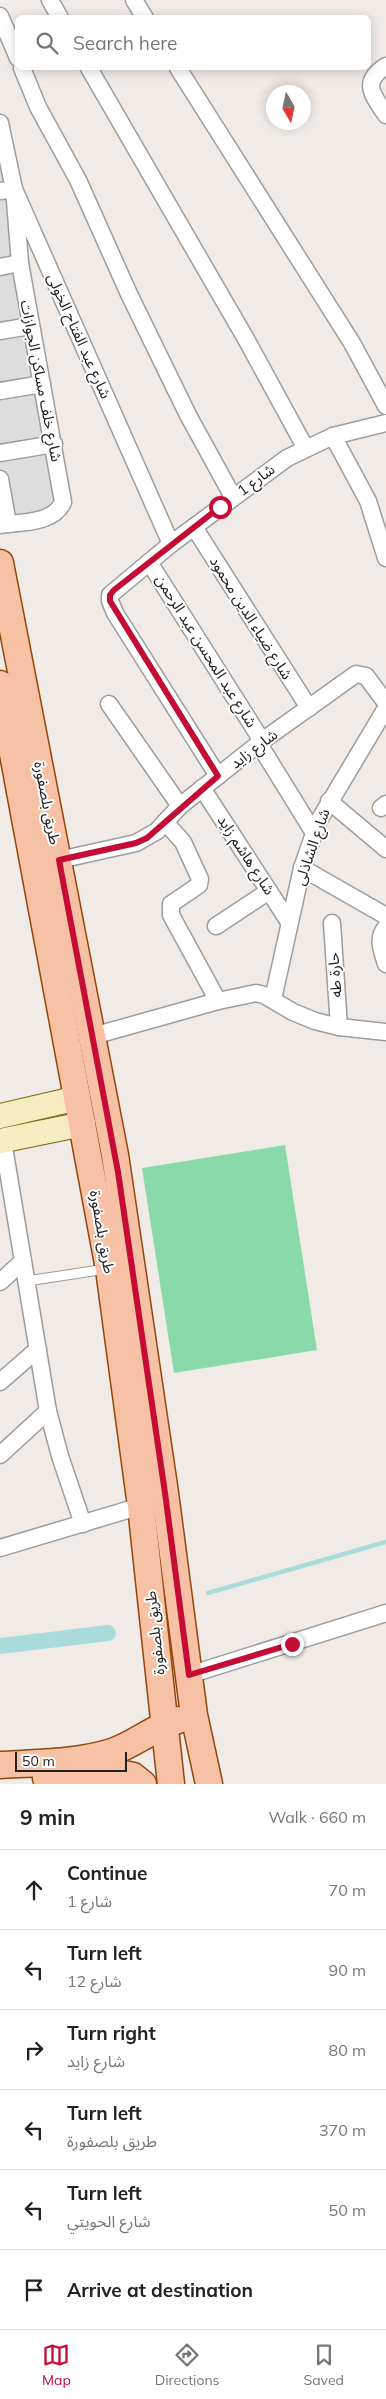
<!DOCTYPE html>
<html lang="en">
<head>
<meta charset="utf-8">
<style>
	body { margin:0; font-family:Mulish,"Noto Sans Arabic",sans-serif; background:#f6f6f6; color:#222 }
	.compass { position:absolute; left:266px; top:85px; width:45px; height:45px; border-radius:50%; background:#fff; box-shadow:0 2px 12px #0003; rotate:171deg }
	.scale { position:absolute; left:15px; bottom:12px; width:112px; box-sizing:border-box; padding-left:5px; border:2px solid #202020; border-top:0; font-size:14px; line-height:18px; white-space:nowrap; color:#202020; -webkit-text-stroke:4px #fff; paint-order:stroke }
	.stop { position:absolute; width:15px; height:15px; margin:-11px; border:4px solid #c40c35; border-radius:50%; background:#fff }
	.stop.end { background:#c40c35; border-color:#fff; box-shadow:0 1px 5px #0008 }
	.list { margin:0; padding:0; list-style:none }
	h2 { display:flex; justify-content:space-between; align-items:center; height:65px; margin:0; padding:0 20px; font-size:21px }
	h2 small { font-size:16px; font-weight:400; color:#767676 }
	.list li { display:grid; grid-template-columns:32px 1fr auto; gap:15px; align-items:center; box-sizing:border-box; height:80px; padding:0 20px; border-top:1px solid #e0e0e0 }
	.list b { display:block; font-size:19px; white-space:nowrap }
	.list p { margin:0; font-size:16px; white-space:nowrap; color:#767676 }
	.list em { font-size:16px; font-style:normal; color:#767676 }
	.icon { flex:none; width:28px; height:28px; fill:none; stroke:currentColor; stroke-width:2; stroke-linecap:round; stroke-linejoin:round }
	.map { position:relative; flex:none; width:386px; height:1784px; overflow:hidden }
	.search { position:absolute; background:#fff; box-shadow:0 2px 12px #0003; left:15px; right:15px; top:15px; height:55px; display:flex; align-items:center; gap:12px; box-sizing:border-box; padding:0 18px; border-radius:8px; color:#767676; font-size:19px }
	.sheet { height:545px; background:#fff }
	nav { display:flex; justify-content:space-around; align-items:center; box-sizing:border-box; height:70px; border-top:1px solid #e0e0e0; background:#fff; font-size:14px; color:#767676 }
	nav a { display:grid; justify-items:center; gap:2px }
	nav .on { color:#c40c35 }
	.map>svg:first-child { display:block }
</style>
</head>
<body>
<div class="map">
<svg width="386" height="1784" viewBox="0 0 386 1784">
	<rect width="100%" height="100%" fill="#f0ebe7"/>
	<!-- residential -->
	<polygon fill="#dedddd" points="0,135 56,474 55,508 0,522"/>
	<!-- pitch -->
	<polygon fill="#8adaa9" points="285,1145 317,1350 174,1373 142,1168"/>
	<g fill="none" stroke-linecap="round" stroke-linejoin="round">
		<!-- stream -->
		<polyline stroke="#aadbdb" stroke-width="4.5" points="208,1593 386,1542"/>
		<!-- canal -->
		<polyline stroke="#aadbdb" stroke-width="16" points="0,1646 108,1633"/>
		<defs>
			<polyline id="lane" points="27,1281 106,1269"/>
			<g id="street">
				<polyline points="50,0 60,18"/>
				<polyline points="134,0 145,18"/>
				<polyline points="0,16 18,58"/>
				<path d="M386,66C361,82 372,94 386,115"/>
				<polyline points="22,68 38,107 78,180 129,294 188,415 233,497"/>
				<polyline points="89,68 246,339 305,447"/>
				<polyline points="178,68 352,343 386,406"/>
				<polyline points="0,123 14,189 171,544"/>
				<path d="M0,191L14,189L20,263L63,502C54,524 20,522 0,525"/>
				<polyline points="0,267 20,263"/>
				<polyline points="0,331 30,326"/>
				<polyline points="0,391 42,384"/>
				<polyline points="333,436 368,501 386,558"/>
				<polyline points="0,453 54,444"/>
				<polyline points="0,479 8,524"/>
				<polyline points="194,527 309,708"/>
				<polyline points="149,562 262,741"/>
				<polyline points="109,704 180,806"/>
				<polyline points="259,744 314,833"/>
				<polyline points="218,776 115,613 110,601 110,595 171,544 287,458 333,436 386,423"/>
				<polyline points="202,788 289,922"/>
				<polyline points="329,801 386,849"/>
				<polyline points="381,808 386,804"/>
				<polyline points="165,822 183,842 200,879 199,885 171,904 171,915 218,1001"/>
				<polyline points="59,860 136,843 157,831 180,806 262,741 356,674 366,676 386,703"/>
				<polyline points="302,868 386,916"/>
				<polyline points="332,923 339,1027"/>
				<polyline points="216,926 269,891"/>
				<path d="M386,927C376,939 382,950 386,964"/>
				<polyline points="273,999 302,868 318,822 386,708"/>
				<polyline points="93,1036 218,1001 256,993 264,995 293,1012 315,1021 339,1027 386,1032"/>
				<polyline points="3,1141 48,1411 60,1456 83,1524"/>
				<polyline points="0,1282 23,1261"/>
				<polyline points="0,1382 38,1349"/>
				<polyline points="0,1455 48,1411"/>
				<polyline points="0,1548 141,1506"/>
				<polyline points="189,1675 386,1613"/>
			</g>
			<g id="secondary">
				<polyline points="0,1116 78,1098"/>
				<polyline points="0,1141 83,1124"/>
			</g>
			<g id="primary">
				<polyline points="0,563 115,1155 165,1493 194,1715 209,1784"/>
				<polyline points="0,684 109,1269 141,1506 171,1784"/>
				<path d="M0,1765C36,1763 77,1763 112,1752C136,1744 154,1727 178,1720"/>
				<polyline points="46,1778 124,1774 133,1776 143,1784"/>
			</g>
		</defs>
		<!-- lane casing -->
		<use href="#lane" stroke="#9d9d9d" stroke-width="11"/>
		<!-- street casing -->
		<use href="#street" stroke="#9d9d9d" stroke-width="19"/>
		<!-- secondary casing -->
		<use href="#secondary" stroke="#72660c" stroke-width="26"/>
		<!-- primary casing -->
		<use href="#primary" stroke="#934609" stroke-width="29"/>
		<!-- lane -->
		<use href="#lane" stroke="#fff" stroke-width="9"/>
		<!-- street -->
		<use href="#street" stroke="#fff" stroke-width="16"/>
		<!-- secondary -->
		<use href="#secondary" stroke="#f6ecbf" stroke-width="24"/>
		<!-- primary -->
		<use href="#primary" stroke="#f7c1a5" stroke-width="26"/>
	</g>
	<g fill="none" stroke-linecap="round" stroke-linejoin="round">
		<!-- route -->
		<polyline stroke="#c40c35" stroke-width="6" points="220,507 114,590 110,595 110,601 218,776 147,838 136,843 59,860 118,1172 165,1493 189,1675 292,1644"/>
	</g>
	<g text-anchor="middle" stroke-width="4" stroke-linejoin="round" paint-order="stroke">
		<!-- street labels -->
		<g font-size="15" fill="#202020" stroke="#fff">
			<text transform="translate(79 336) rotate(66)" y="5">شارع عبد الفتاح الخولى</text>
			<text transform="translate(41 381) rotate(79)" y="5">شارع خلف مساكن الجوازات</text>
			<text transform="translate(256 480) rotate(-37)" y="5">شارع 1</text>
			<text transform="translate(251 618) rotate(58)" y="5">شارع ضياء الدين محمود</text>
			<text transform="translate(206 651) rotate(58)" y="5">شارع عبد المحسن عبد الرحمن</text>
			<text transform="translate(254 749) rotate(-37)" y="5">شارع زايد</text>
			<text transform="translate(47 803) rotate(79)" y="5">طريق بلصفورة</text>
			<text transform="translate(312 847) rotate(-71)" y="5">شارع الشاذلى</text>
			<text transform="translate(246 855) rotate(57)" y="5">شارع هاشم زايد</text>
			<text transform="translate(335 975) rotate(-94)" y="5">حارة طه</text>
			<text transform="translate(102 1232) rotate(80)" y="5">طريق بلصفورة</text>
			<text transform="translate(155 1633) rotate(-96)" y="5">طريق بلصفورة</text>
		</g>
	</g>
</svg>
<svg class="compass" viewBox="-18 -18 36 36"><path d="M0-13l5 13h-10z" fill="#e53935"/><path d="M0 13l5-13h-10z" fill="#767676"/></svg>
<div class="scale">50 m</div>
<div class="stop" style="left:220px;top:507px"></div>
<div class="stop end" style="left:292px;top:1644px"></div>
<div class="search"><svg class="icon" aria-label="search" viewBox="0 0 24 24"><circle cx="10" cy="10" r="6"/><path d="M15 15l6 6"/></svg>Search here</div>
</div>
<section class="sheet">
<h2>9 min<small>Walk · 660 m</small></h2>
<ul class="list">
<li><svg class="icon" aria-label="ahead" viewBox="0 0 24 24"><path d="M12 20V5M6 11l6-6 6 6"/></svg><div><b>Continue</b><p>شارع 1</p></div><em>70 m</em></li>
<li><svg class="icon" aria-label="left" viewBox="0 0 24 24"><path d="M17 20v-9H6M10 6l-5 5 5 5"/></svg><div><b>Turn left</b><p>شارع 12</p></div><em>90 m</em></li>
<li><svg class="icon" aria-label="right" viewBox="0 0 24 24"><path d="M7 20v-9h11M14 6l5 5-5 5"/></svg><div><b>Turn right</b><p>شارع زايد</p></div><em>80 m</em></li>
<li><svg class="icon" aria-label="left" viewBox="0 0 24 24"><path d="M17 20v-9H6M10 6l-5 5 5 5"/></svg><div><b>Turn left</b><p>طريق بلصفورة</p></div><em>370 m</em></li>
<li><svg class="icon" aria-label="left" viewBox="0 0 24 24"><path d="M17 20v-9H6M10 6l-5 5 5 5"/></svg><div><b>Turn left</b><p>شارع الحويتي</p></div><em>50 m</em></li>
<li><svg class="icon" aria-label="arrive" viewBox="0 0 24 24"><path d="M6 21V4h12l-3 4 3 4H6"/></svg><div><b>Arrive at destination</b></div></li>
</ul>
</section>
<nav>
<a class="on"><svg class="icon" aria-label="map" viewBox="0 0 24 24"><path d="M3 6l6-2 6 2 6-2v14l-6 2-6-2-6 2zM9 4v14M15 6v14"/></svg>Map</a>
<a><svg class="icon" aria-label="directions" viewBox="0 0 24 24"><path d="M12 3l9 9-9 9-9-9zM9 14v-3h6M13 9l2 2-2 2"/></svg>Directions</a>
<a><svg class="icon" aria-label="saved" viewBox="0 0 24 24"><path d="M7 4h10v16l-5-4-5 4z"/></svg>Saved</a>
</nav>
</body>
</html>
